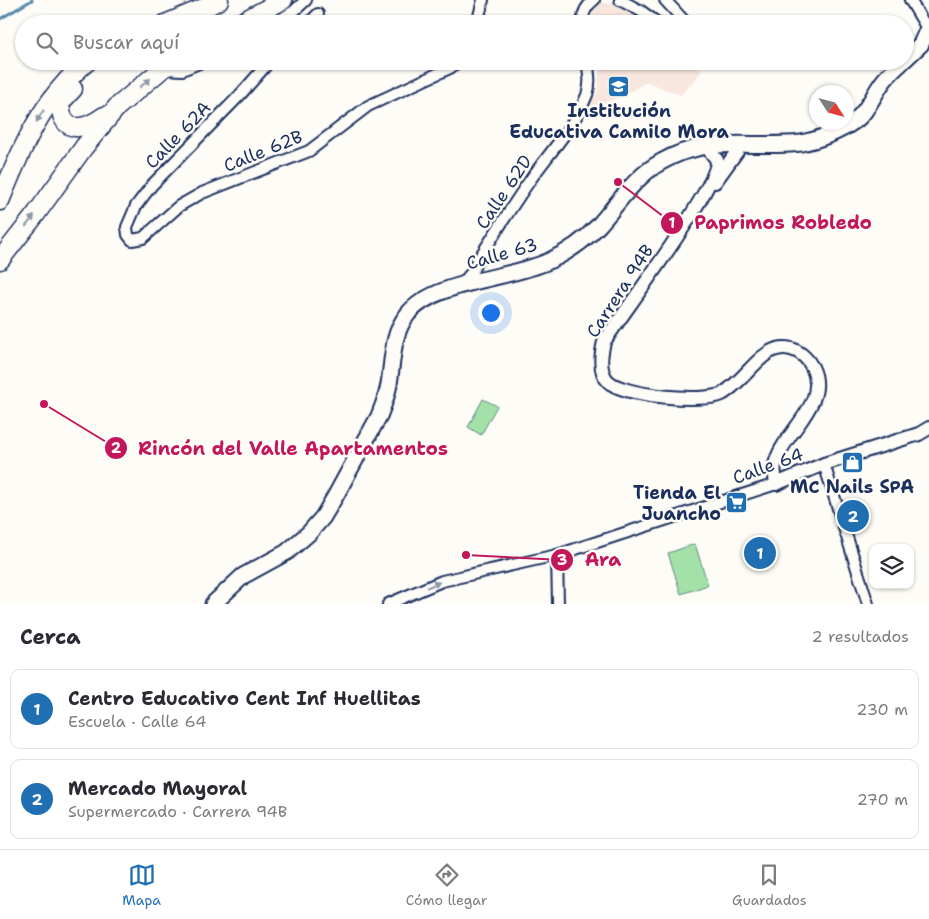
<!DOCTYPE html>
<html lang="es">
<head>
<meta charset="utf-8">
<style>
	body { margin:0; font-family:"Shantell Sans",sans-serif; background:#f2f2f3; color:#2b2b33 }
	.controls { position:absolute; right:15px; bottom:15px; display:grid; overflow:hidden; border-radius:10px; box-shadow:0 1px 4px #0004 }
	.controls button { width:45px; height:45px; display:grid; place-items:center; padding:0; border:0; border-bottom:1px solid #e1e1e2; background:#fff; color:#2b2b33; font:25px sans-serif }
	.compass { position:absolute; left:809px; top:85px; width:45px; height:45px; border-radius:50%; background:#fff; box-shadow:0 1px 4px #0004; rotate:126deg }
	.you { position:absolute; left:490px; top:312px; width:18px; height:18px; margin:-12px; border:4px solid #fff; border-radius:50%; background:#1a73e8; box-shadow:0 0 0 8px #1a73e833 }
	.badge { display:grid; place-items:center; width:32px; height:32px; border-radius:50%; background:#1f6fb2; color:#fff; font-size:16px; font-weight:700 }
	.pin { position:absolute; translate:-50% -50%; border:2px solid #fff; box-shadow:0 1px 5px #0006 }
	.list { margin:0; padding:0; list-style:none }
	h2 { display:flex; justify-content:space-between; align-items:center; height:65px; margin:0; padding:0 20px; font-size:21px }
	h2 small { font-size:16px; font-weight:400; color:#7c7c81 }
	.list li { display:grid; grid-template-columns:32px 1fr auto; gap:15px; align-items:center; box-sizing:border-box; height:80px; margin:0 10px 10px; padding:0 10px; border:1px solid #e1e1e2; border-radius:10px }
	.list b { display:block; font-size:19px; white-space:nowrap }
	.list p { margin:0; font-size:16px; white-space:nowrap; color:#7c7c81 }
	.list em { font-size:16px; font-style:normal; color:#7c7c81 }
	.icon { flex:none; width:28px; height:28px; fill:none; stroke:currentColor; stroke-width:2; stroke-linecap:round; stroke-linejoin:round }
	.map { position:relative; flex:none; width:929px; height:604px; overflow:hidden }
	.search { position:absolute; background:#fff; box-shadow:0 1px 4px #0004; left:15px; right:15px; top:15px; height:55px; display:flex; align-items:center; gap:12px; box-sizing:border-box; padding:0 18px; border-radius:28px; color:#7c7c81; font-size:19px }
	.sheet { height:245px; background:#fff }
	nav { display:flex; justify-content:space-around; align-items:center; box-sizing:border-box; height:70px; border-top:1px solid #e1e1e2; background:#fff; font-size:14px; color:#7c7c81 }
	nav a { display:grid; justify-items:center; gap:2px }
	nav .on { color:#1f6fb2 }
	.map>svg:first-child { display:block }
</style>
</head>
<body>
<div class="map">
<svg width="929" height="604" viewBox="0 0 929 604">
	<rect width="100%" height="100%" fill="#fdfcf7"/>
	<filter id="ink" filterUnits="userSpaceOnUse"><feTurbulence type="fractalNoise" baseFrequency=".02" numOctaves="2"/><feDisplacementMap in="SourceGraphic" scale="10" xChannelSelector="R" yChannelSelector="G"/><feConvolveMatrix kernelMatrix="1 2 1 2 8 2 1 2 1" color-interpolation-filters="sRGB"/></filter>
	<g filter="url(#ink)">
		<!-- built -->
		<g fill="#f8e7de">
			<polygon points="601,2 615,5 651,24 594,24 592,13"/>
			<polygon points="600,61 693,61 702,71 681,95 647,82 618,98 588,108 598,90"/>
		</g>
		<!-- pitch -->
		<g fill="#a3e1a9" stroke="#5f8884">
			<polygon points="483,399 497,406 481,435 468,427"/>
			<polygon points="695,544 708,585 681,594 668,553"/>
		</g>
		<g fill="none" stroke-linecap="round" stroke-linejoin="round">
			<!-- stream -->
			<polyline stroke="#558aaa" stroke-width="3" points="0,19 32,0"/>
			<defs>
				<g id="minor">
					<polyline points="620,0 641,11 659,24"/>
					<polyline points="665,0 687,24"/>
					<polyline points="910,0 928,30"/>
					<polyline points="273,24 294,11 306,0"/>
					<polyline points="308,24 318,14"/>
					<polyline points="477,24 483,0"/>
					<path d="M583,24C582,14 586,6 594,0"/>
					<polyline points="270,61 240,95 152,185 136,206 127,227 128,235 132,240 143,238 179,206 202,193 309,151 368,106 450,68 459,61"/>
					<polyline points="165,69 182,70 204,61"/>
					<path d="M462,284L472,272L476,263C495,234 513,204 533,176C552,150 575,125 587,95C591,84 589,73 587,61"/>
					<polyline points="824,464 868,604"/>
					<polyline points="557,555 558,604"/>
					<polyline points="388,604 442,581 557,555 776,484"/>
				</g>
				<g id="tertiary">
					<path d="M705,145L717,160C719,186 624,311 604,342C601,354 598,371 608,381C623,396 703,403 722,394C741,384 759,353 777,349C792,345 805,354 812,367C830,403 785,431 776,461C773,468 775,477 776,484L824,464L919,434L929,428"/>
					<polyline points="715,182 743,143"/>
				</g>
				<g id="secondary">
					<polyline points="905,59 921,44 929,26"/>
					<path d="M213,604L243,576L287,552L309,533L323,517L336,495L379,416C384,404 389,390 390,377C393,355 393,333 407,315C434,280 508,280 549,261C566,253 585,240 598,226C618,204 634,177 661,162C711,134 749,149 801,143C818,140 839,132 853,122C865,115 872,98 880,86C886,76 894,69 903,61"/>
				</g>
				<g id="trunk">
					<polyline points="165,24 206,7 219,0"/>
					<polyline points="238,24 283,0"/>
					<path d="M73,89L60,103C62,136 84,130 104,116"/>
					<path d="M0,201C21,149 43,97 88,61"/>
					<polyline points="0,260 36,214 84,147 117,107 162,69 174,61"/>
				</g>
			</defs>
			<!-- minor casing -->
			<use href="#minor" stroke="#1b2f5e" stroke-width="14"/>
			<!-- tertiary casing -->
			<use href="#tertiary" stroke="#1b2f5e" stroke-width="16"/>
			<!-- secondary casing -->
			<use href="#secondary" stroke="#1b2f5e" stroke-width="19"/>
			<!-- trunk casing -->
			<use href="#trunk" stroke="#1b2f5e" stroke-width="21"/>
			<!-- minor -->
			<use href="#minor" stroke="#fdfcf7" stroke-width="10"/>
			<!-- tertiary -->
			<use href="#tertiary" stroke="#fdfcf7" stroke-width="12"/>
			<!-- secondary -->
			<use href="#secondary" stroke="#fdfcf7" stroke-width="15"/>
			<!-- trunk -->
			<use href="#trunk" stroke="#fdfcf7" stroke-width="18"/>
		</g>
		<!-- one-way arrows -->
		<defs><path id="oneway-solid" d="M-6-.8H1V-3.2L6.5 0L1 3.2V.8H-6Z" transform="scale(1.25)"/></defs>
		<g fill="#8c96aa">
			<use href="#oneway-solid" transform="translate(145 83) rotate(-40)"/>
			<use href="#oneway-solid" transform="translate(40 116) rotate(122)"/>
			<use href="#oneway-solid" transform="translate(30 221) rotate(-52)"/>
			<use href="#oneway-solid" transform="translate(433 585) rotate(-23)"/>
		</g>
	</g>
	<!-- icons -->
	<defs>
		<symbol id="university-square" viewBox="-11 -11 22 22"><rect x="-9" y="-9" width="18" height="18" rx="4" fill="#1f6fb2" stroke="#fdfcf7"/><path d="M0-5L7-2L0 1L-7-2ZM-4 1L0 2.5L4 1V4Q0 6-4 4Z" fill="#fff"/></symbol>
		<symbol id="shop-square" viewBox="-11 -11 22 22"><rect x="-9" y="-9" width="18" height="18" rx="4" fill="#1f6fb2" stroke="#fdfcf7"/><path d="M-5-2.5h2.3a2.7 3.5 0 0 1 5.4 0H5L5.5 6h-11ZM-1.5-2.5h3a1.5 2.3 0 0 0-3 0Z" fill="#fff"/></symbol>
		<symbol id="supermarket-square" viewBox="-11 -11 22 22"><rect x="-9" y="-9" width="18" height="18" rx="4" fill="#1f6fb2" stroke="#fdfcf7"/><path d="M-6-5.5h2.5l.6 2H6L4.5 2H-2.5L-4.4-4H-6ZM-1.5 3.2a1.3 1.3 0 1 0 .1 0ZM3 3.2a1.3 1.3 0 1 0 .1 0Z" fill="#fff"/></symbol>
	</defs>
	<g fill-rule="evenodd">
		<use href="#university-square" x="606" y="74" width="25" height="25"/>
		<use href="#shop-square" x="840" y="450" width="25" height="25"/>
		<use href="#supermarket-square" x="724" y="490" width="25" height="25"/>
	</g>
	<g text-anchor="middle" stroke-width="5" stroke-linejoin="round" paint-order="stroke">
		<!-- poi labels -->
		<g font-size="18" font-weight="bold" fill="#1b2f5e" stroke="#fdfcf7">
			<text x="619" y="117">Institución<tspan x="619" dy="21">Educativa Camilo Mora</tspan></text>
			<text x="852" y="493">MC Nails SPA</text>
			<text x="721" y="499" text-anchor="end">Tienda El<tspan x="721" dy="21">Juancho</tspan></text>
		</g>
		<!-- street labels -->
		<g font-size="18" fill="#1b2f5e" stroke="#fdfcf7">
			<text transform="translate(178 135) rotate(-46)" y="6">Calle 62A</text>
			<text transform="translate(263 151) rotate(-22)" y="6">Calle 62B</text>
			<text transform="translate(504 192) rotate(-56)" y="6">Calle 62D</text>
			<text transform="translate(502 254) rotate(-16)" y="6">Calle 63</text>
			<text transform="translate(620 291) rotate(-57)" y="6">Carrera 94B</text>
			<text transform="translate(768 466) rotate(-20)" y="6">Calle 64</text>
		</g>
	</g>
	<!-- callouts -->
	<path fill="none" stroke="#c2185b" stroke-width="2" d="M618 182L672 223M44 404L116 448M466 555L562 560"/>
	<g fill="#c2185b" stroke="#fdfcf7" stroke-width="2">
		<circle cx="618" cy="182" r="5"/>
		<circle cx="44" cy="404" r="5"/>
		<circle cx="466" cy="555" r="5"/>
		<circle cx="672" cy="223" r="12"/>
		<circle cx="116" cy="448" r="12"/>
		<circle cx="562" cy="560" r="12"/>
	</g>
	<g font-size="15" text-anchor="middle" font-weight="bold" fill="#fff">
		<text x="672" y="228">1</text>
		<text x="116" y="453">2</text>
		<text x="562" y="565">3</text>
	</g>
	<g font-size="19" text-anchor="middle" font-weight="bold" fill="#c2185b" stroke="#fdfcf7" stroke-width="5" stroke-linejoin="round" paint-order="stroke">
		<text x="783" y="229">Paprimos Robledo</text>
		<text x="293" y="455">Rincón del Valle Apartamentos</text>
		<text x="603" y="566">Ara</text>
	</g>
</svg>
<div class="controls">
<button><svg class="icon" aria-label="layers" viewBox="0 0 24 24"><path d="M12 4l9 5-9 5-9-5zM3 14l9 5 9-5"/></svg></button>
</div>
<svg class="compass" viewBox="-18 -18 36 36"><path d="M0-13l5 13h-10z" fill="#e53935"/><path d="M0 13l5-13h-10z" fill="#7c7c81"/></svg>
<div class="you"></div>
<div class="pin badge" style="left:760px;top:553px">1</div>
<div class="pin badge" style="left:853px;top:516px">2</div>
<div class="search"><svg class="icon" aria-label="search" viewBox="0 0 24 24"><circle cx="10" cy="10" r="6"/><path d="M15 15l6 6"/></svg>Buscar aquí</div>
</div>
<section class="sheet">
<h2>Cerca<small>2 resultados</small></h2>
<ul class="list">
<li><span class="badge">1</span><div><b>Centro Educativo Cent Inf Huellitas</b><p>Escuela · Calle 64</p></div><em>230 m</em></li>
<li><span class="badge">2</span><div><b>Mercado Mayoral</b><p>Supermercado · Carrera 94B</p></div><em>270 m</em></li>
</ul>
</section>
<nav>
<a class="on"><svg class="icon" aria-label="map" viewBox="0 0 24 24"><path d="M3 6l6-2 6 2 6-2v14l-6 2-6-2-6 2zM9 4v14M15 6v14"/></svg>Mapa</a>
<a><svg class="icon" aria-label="directions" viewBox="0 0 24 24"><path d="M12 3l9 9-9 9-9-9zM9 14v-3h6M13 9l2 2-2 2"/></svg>Cómo llegar</a>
<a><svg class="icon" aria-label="saved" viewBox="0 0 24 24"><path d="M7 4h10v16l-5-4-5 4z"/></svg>Guardados</a>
</nav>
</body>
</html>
